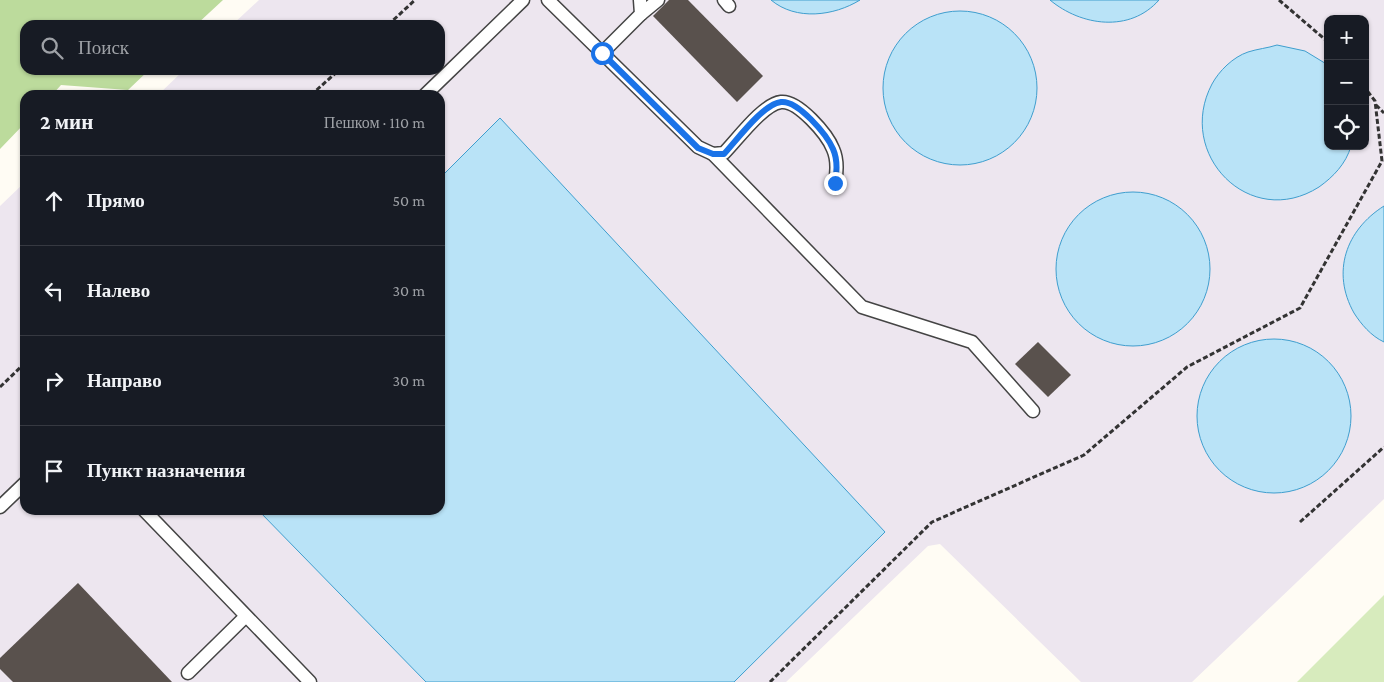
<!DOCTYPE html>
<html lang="ru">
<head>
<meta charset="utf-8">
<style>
	body { margin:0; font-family:"Crimson Pro",serif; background:#242831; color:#f1f3f6 }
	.controls { position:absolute; right:15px; top:15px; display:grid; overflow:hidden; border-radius:10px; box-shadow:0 1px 4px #0004 }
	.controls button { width:45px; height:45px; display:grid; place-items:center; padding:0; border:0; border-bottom:1px solid #363941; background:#171b24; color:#f1f3f6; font:25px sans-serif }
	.stop { position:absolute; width:15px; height:15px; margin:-11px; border:4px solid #1a73e8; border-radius:50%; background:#fff }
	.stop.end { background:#1a73e8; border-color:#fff; box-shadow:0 1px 5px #0008 }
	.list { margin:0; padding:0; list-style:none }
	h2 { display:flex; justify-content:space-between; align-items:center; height:65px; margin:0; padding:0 20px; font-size:21px }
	h2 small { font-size:16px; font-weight:400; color:#9ea1a6 }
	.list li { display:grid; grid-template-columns:32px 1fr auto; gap:15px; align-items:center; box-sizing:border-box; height:90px; padding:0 20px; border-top:1px solid #363941 }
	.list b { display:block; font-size:19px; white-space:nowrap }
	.list em { font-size:16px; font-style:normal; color:#9ea1a6 }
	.icon { flex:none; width:28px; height:28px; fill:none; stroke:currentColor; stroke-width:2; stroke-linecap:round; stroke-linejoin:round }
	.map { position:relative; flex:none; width:1384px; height:682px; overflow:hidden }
	.search { position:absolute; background:#171b24; box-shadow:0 1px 4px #0004; left:20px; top:20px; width:425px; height:55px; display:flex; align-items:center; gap:12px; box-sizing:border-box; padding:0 18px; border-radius:15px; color:#9ea1a6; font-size:19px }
	.panel { position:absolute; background:#171b24; box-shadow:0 1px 4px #0004; left:20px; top:90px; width:425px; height:425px; border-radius:15px }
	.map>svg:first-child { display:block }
</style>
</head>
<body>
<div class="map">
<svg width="1384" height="682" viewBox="0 0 1384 682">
	<rect width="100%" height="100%" fill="#fffcf4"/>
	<!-- industrial -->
	<path fill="#ede6ef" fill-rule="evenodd" d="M259,0H1384V499L1192,682H1081L940,544L928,546L786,682H0V206L25,182V510H440V95H158L184,70H440V25H232ZM1328,19H1365V146H1328Z"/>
	<!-- green -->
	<polygon fill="#d7ebbd" points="1384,595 1384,682 1297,682"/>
	<!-- forest -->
	<polygon fill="#bcdb9c" points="0,0 223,0 196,25 25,25 25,70 149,70 128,90 61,85 52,95 25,95 25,123 0,149"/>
	<!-- water -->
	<g fill="#b9e3f7" stroke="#3f9ece">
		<path d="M771,0H860C834,16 796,21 771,0Z"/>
		<path d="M1050,0H1159C1130,33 1081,26 1050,0Z"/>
		<circle cx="960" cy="88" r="77"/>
		<path d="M1277,45L1305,51L1328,65V146H1351C1346,164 1333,177 1319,187C1250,231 1175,154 1212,84C1219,71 1233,57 1248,52C1257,49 1268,48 1277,45Z"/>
		<polygon points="500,118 885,532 734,682 426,682 258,510 440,510 440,178"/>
		<circle cx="1133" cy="269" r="77"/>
		<path d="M1384,206V342C1371,336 1361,324 1354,313C1331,272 1346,230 1384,206Z"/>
		<circle cx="1274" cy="416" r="77"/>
	</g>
	<!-- building -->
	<g fill="#59514d">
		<polygon points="669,0 688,0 763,76 737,102 653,16"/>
		<polygon points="1038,342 1071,375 1048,397 1015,364"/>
		<polygon points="78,583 172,682 13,682 0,669 0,658"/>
	</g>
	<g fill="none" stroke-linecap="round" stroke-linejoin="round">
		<defs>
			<g id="service">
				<path d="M548,0L698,147L713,154L724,153C737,140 763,104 781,102C798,100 827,134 833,149C838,160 837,172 835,183"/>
				<polyline points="724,0 729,6"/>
				<polyline points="641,14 658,0"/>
				<polyline points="602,53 641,14 640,0"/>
				<polyline points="425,95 523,0"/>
				<polyline points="713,154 862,307 972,342 1033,411"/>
				<polyline points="0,507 25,483"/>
				<polyline points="144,510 310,682"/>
				<polyline points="188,673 245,617"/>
			</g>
		</defs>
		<!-- service casing -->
		<use href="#service" stroke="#444" stroke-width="15"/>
		<!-- path -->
		<g stroke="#333" stroke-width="3" stroke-dasharray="5 2.5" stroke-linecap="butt">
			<polyline points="1279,0 1328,42"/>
			<polyline points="388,25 415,0"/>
			<polyline points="311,95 339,70"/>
			<polyline points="1376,105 1384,113"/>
			<polyline points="0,387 25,363"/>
			<polyline points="1300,522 1384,447"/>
			<polyline points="770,682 932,522 1084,455 1187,367 1300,308 1382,161 1375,101 1365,88"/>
		</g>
		<!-- service -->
		<use href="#service" stroke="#fff" stroke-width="12"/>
	</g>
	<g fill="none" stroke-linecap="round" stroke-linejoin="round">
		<!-- route -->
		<path stroke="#1a73e8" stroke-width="6" d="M602,53L698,148L713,154H724C737,140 763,104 781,102C798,100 827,135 833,149C838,160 837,172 835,183"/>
	</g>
</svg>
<div class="controls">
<button>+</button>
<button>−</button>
<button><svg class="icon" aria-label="locate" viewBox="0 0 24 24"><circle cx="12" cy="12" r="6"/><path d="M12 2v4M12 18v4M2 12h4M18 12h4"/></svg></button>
</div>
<div class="stop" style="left:602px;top:53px"></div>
<div class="stop end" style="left:835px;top:183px"></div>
<div class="search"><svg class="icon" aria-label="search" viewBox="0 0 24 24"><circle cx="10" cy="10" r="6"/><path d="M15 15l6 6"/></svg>Поиск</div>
<section class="panel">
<h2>2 мин<small>Пешком · 110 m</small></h2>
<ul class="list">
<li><svg class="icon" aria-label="ahead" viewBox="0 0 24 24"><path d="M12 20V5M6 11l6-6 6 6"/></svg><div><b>Прямо</b></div><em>50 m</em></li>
<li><svg class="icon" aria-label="left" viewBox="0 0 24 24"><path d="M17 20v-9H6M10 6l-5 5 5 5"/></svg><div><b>Налево</b></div><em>30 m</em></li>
<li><svg class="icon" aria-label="right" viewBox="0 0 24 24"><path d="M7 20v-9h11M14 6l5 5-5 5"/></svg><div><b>Направо</b></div><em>30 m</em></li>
<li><svg class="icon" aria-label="arrive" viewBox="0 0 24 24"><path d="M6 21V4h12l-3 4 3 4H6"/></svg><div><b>Пункт назначения</b></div></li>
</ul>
</section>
</div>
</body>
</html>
